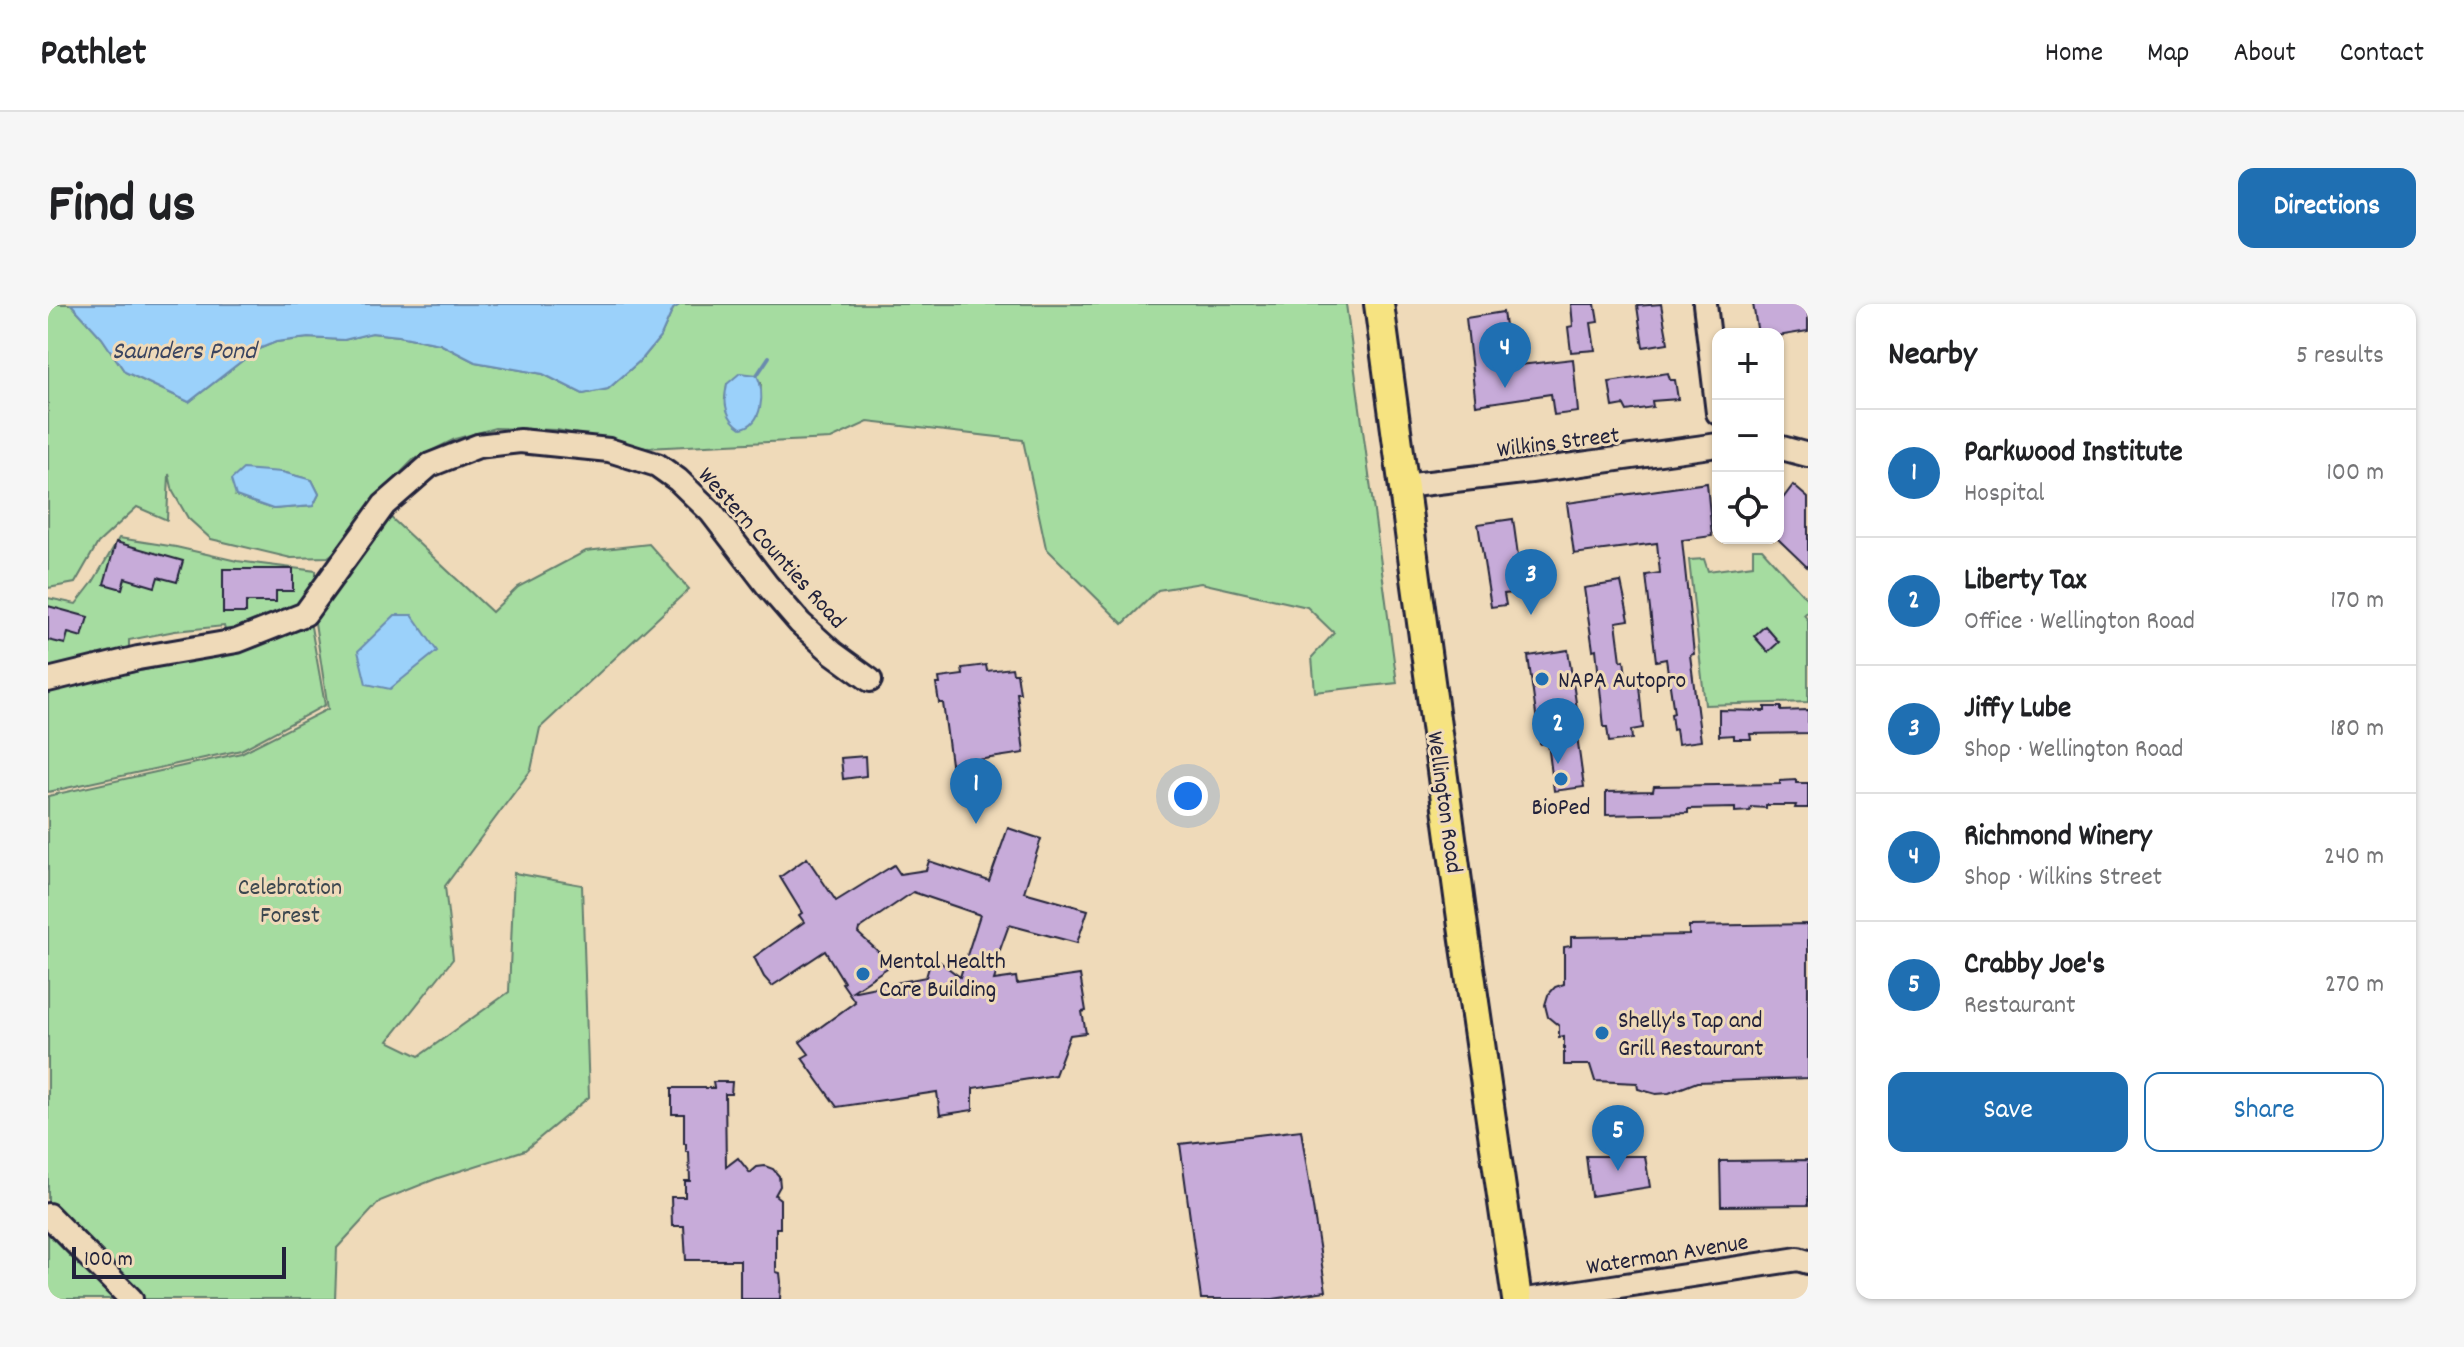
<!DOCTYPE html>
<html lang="en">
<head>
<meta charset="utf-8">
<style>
	body { margin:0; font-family:Dekko,sans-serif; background:#f6f6f6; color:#202124 }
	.controls { position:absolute; right:24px; top:24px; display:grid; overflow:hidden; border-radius:16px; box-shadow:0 2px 6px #0004 }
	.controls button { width:72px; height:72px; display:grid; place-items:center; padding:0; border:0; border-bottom:2px solid #e0e0e0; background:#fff; color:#202124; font:40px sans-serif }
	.scale { position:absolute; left:24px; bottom:20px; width:214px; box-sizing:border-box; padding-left:8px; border:4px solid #22223b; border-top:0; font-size:22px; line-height:28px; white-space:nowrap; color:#22223b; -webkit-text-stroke:6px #efdab9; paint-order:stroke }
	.you { position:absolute; left:1140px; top:492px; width:28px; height:28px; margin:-20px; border:6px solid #fff; border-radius:50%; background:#1a73e8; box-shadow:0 0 0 12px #1a73e833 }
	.badge { display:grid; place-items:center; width:52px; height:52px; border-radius:50%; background:#1f6fb2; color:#fff; font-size:26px; font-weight:700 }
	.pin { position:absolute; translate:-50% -66px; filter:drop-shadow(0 2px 4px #0008) }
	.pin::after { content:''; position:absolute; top:42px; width:28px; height:24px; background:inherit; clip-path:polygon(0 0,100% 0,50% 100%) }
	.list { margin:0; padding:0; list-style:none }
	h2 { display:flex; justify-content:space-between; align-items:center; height:104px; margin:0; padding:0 32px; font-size:34px }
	h2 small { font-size:26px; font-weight:400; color:#757577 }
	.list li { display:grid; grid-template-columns:52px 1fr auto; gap:24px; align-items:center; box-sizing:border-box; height:128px; padding:0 32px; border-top:2px solid #e0e0e0 }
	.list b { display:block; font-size:30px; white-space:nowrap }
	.list p { margin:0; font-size:26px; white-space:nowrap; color:#757577 }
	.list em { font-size:26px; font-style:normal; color:#757577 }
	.actions { display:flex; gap:16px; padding:24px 32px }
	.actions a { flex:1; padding:18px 0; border:2px solid #1f6fb2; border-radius:16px; text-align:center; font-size:28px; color:#1f6fb2 }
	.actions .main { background:#1f6fb2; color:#fff }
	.icon { flex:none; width:44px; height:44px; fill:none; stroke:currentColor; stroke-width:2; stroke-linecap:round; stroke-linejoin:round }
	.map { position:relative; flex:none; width:1760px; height:995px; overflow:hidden; border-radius:16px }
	header { display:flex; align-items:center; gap:48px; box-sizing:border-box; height:112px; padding:0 40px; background:#fff; border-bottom:2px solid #e0e0e0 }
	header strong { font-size:38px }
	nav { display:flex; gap:44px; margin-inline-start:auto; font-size:28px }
	.intro { display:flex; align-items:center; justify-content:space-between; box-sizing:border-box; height:192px; padding:0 48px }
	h1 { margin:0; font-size:56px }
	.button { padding:20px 36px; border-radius:16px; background:#1f6fb2; color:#fff; font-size:28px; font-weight:700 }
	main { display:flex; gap:48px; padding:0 48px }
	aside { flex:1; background:#fff; border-radius:16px; box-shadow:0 2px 6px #0004 }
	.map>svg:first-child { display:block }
</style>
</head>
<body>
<header>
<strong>Pathlet</strong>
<nav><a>Home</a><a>Map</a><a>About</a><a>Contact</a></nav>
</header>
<div class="intro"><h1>Find us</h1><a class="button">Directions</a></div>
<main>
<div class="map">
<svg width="1760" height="995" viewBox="0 0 1760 995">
	<rect width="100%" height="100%" fill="#efdab9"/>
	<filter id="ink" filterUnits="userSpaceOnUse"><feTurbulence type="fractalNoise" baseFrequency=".0125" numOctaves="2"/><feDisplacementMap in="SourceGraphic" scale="16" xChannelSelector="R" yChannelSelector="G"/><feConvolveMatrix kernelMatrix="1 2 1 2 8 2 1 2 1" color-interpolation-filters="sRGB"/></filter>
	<g filter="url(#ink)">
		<!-- green -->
		<g fill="#a5dca0" stroke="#647f6e" stroke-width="2" fill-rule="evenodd">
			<path d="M0,0H23L54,34L77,68L141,98L208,46L228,38L260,34L296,36L323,29L351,32L392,40L427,58L495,70L535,90L560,85L595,54L613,32L625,5L633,0H1298L1349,379L1267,388L1264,353L1286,329L1259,303L1153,279L1110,286L1075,320L998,244L975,136L820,118L783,135L598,144L509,126L447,124L407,135L365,156L332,190L291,245L280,253L243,254L163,235L140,214L125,188L121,170L119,216L89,203L50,239L27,279L0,284ZM713,79L711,103L677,95L679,80ZM234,168L264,176L271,190L265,202L225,205L188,192Z"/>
			<polygon points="339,210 444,308 470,283 538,247 601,240 641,285 492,424 483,466 397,582 405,655 340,737 371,752 461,688 466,569 534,581 541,793 477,846 390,874 332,897 289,944 287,995 0,995 0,492 193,449 280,405 266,312"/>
			<polygon points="71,234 128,243 189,257 268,267 268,282 245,308 179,334 176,322 127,327 81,336 81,350 0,368 0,294 28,300 45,278"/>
			<polygon points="1705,245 1714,245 1760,296 1760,307 1756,311 1760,316 1760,398 1657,401 1641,256 1656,255 1660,267 1705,261"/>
			<polygon points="262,317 277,401 193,446 0,488 0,386 203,344"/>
		</g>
		<!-- water -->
		<g fill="#9bd1fa" stroke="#6b8bae" stroke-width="2">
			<polygon points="23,0 633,0 625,5 613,32 595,54 560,85 535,90 495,70 427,58 392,40 351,32 324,29 296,36 260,34 228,38 208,46 141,98 77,68 54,34"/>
			<path d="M692,69L709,71C717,88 715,121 693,124C677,114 675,98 679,80Z"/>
			<polygon points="195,165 234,168 264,176 271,190 265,202 225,205 188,192 183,176"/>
			<polygon points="347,311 364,311 389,347 342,385 318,380 310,347"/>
		</g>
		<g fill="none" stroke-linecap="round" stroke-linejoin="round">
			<!-- stream -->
			<polyline stroke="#6b8bae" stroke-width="4" points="709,71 721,53"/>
		</g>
		<!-- building -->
		<g fill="#c7abd9" stroke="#22223b" stroke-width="2" fill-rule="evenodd">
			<polygon points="1523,0 1547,0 1550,18 1543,19 1547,46 1523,48 1520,23 1525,22"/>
			<polygon points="1613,0 1620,39 1595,43 1589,2"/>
			<polygon points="1705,0 1760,0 1760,27 1730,32 1710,30"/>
			<polygon points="1455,8 1463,62 1525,55 1530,108 1506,111 1503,90 1428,101 1418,14"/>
			<polygon points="1620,69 1622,76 1627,76 1630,95 1604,97 1605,103 1579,107 1576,101 1565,103 1561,78"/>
			<polygon points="1659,179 1664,232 1634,236 1646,350 1642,351 1653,437 1630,440 1628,425 1625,426 1623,410 1626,409 1618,355 1608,357 1598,271 1612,269 1609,239 1526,250 1519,199"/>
			<polygon points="1745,181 1760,194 1760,264 1730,235 1730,201"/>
			<polygon points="1465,215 1475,288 1456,290 1458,301 1443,303 1430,220"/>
			<polygon points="68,238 135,257 129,278 110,273 107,283 77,274 74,285 56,280"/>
			<polygon points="175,265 245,265 245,287 228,287 228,298 198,298 198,309 175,309"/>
			<polygon points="1573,278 1581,316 1568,318 1573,357 1576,356 1578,372 1590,371 1595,424 1583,426 1584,435 1561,438 1559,423 1556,423 1548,345 1545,346 1536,284"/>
			<polygon points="0,302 40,313 34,333 20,329 17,340 0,336"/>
			<polygon points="1717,322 1731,338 1720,348 1706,332"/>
			<polygon points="1520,346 1533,431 1529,432 1536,483 1506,487 1500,439 1492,440 1480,352"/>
			<polygon points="938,361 939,367 964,364 965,369 969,369 972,389 969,389 976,449 903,460 895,399 891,399 888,380 892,380 891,374 915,371 914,364"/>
			<polygon points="1717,403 1733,403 1733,407 1760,406 1760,429 1702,430 1703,435 1686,435 1686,431 1671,432 1671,406 1717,407"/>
			<polygon points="817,452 818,472 795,475 793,454"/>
			<polygon points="1748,476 1748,479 1760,479 1760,504 1747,504 1748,501 1718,501 1718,504 1703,503 1702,507 1687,508 1687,504 1640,505 1640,509 1558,511 1558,488 1605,487 1606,482 1732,480 1732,477"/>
			<path d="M960,524L993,535L976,588L1040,606L1029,639L961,621L949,654L952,657L946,676L968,673L969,680L1032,671L1038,707L1034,708L1038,729L1022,731L1007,771L925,784V806L892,811L889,788L789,803L754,754L761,750L752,738L807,698L794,679L796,678L777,647L724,682L716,673L706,653L756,618L751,611L754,609L732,573L759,554L788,597L846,561L852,570L878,566L881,557L941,577ZM865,588L932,611L912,673L892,658H886L882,660L878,673L803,688L842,662L834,651L810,629L811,625Z"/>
			<polygon points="1760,620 1760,774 1649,778 1621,789 1608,790 1590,785 1589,779 1547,777 1542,761 1516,761 1516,732 1511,733 1511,722 1500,713 1497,701 1500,691 1507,683 1516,680 1516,643 1523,642 1523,633 1641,631 1641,622"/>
			<polygon points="665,778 684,778 683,790 677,790 678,863 690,854 702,869 709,863 717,862 725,865 731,872 732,882 727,891 732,895 732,924 728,924 728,968 732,969 733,978 732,995 692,995 692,956 638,956 636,922 624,922 623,893 637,893 637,877 642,877 641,848 638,848 638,840 636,840 636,810 624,810 624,784 666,784"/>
			<polygon points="1253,826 1278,987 1225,995 1153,995 1132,840"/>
			<polygon points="1538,852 1597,852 1602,883 1543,892"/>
			<polygon points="1760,856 1760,901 1673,902 1672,857"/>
		</g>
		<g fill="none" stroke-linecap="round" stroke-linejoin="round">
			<defs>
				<g id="minor">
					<polyline points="1657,0 1670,109"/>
					<polyline points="1730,143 1760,151"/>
					<polyline points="1356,182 1483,167 1670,141"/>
					<polyline points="0,376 90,354 189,337 257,310 336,201 382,161 430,142 472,137 561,146 609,161 630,176 663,208 719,281 752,319 785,349 822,376"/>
					<polyline points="0,911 83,995"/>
					<polyline points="1485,995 1750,955 1760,958"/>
				</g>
				<polyline id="major" points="1331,0 1415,622 1469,995"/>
			</defs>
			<!-- minor casing -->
			<use href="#minor" stroke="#22223b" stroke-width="28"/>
			<!-- major casing -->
			<use href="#major" stroke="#22223b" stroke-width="34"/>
			<!-- minor -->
			<use href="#minor" stroke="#efdab9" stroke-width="22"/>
			<!-- major -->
			<use href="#major" stroke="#f6e381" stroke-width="28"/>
		</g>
	</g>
	<!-- markers -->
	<g fill="#1f6fb2" stroke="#efdab9" stroke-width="3">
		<circle cx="1494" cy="375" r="8"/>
		<circle cx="1513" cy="475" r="8"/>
		<circle cx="815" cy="670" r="8"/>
		<circle cx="1554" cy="729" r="8"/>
	</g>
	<g text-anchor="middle" stroke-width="6" stroke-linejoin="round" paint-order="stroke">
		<!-- street labels -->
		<g font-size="24" fill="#22223b" stroke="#efdab9">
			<text transform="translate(1510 137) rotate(-7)" y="8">Wilkins Street</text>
			<text transform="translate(725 243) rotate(48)" y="8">Western Counties Road</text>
			<text transform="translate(1398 498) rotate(82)" y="8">Wellington Road</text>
			<text transform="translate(1619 949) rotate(-9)" y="8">Waterman Avenue</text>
		</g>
		<!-- poi labels -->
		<g font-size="24" fill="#22223b" stroke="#efdab9" text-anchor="start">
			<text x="1510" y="383">NAPA Autopro</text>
			<text x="1513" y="510" text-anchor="middle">BioPed</text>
			<text x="831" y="664">Mental Health<tspan x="831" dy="28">Care Building</tspan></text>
			<text x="1570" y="723">Shelly's Tap and<tspan x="1570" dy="28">Grill Restaurant</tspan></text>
		</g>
		<!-- park labels -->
		<g font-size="24" fill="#3c474f" stroke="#efdab9">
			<text x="242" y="590">Celebration<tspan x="242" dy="28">Forest</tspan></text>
		</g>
		<!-- water labels -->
		<g font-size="26" font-style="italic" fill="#3a4561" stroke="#efdab9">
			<text x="136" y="54">Saunders Pond</text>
		</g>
	</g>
</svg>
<div class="controls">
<button>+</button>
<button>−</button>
<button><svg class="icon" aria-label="locate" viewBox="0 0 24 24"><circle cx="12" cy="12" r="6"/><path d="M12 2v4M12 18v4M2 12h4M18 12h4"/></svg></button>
</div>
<div class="scale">100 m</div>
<div class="you"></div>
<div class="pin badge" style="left:928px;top:520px">1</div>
<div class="pin badge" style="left:1510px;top:460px">2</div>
<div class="pin badge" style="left:1483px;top:311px">3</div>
<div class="pin badge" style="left:1457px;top:84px">4</div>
<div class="pin badge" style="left:1570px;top:867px">5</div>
</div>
<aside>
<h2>Nearby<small>5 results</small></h2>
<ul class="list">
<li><span class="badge">1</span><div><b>Parkwood Institute</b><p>Hospital</p></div><em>100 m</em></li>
<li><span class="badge">2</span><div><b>Liberty Tax</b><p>Office · Wellington Road</p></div><em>170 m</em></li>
<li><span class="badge">3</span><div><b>Jiffy Lube</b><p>Shop · Wellington Road</p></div><em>180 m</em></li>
<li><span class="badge">4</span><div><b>Richmond Winery</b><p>Shop · Wilkins Street</p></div><em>240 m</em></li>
<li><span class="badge">5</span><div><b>Crabby Joe's</b><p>Restaurant</p></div><em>270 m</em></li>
</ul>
<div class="actions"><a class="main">Save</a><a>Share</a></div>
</aside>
</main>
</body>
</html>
